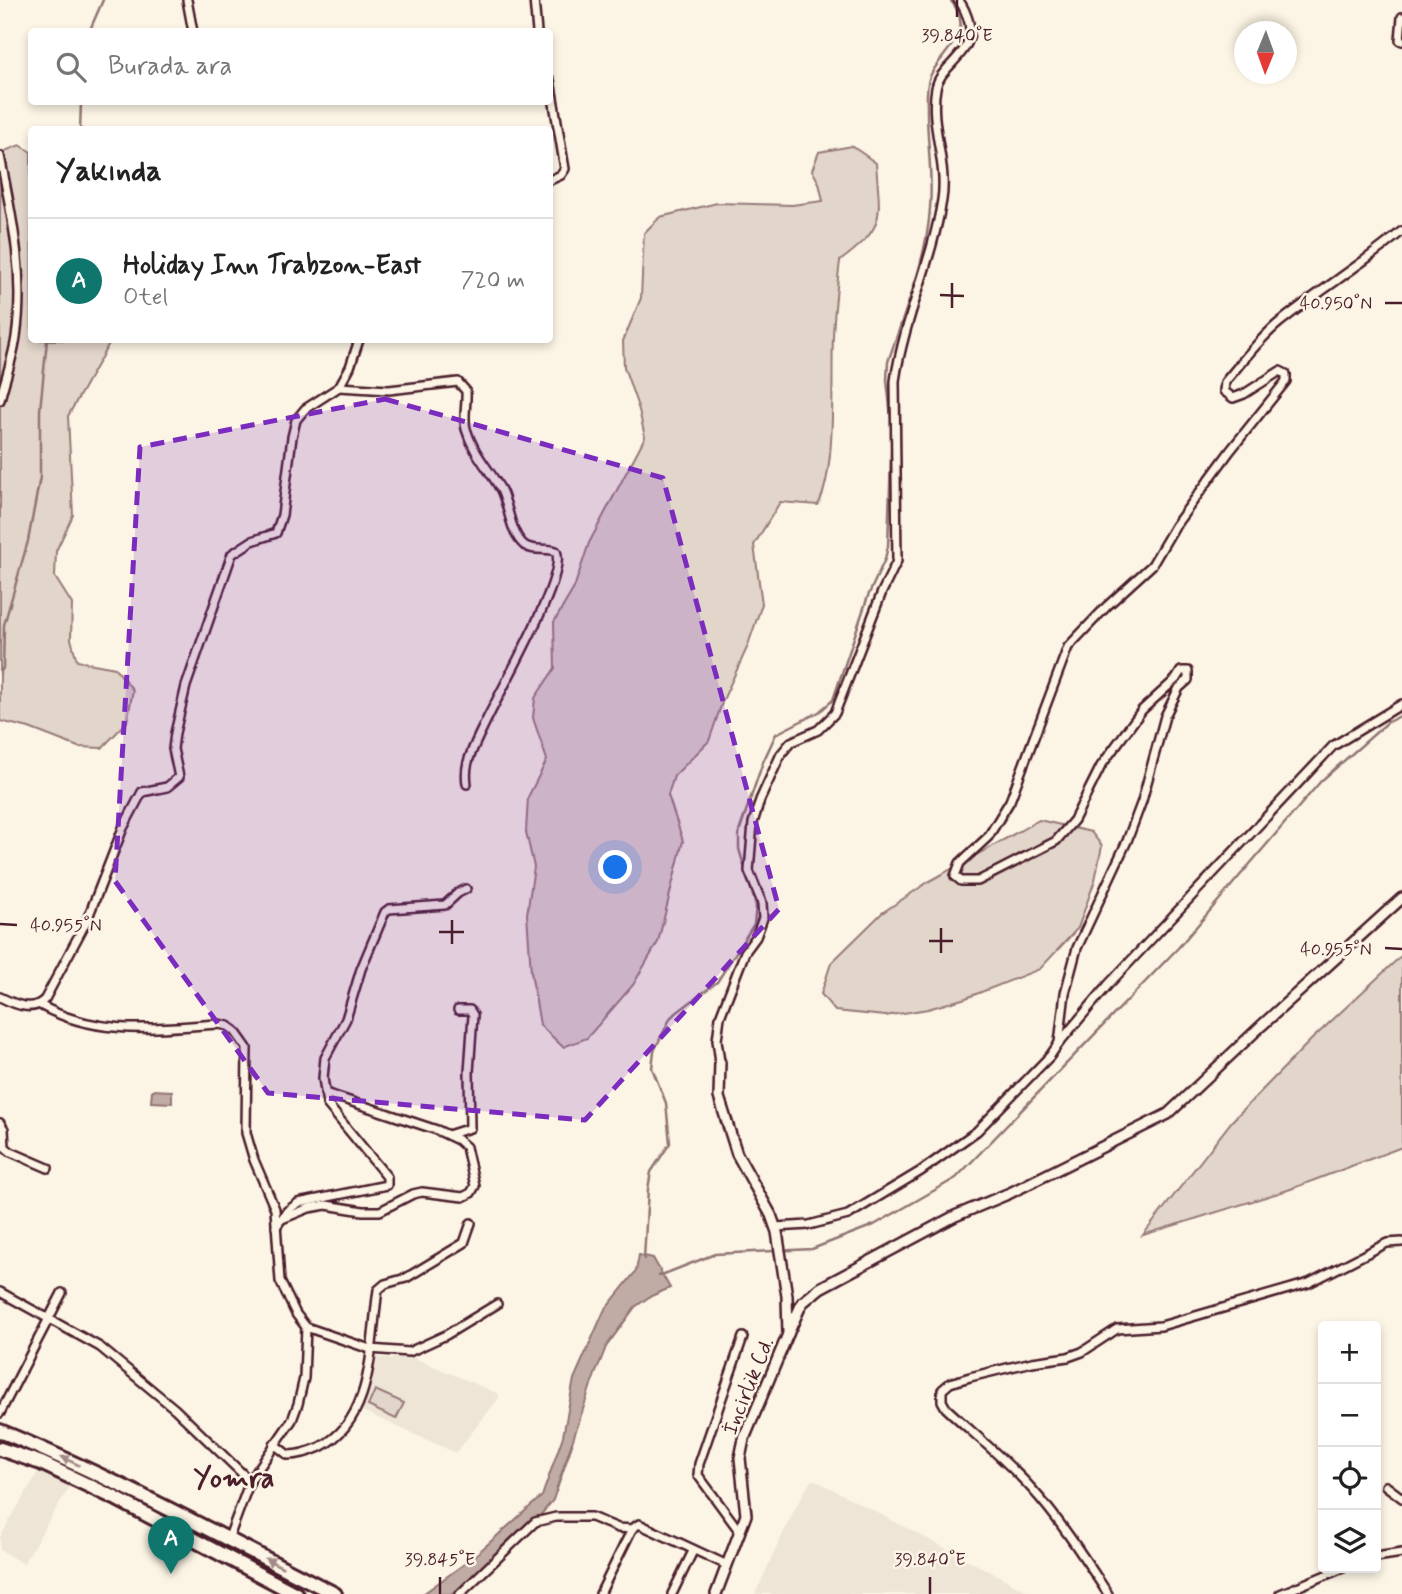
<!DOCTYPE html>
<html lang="tr">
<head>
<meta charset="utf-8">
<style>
	body { margin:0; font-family:Mynerve,sans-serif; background:#f6f6f6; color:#222 }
	.controls { position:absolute; right:21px; bottom:21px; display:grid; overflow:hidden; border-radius:7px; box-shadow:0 4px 10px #0003 }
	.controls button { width:63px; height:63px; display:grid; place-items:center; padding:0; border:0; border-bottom:2px solid #e0e0e0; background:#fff; color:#222; font:35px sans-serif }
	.compass { position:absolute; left:1234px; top:21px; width:63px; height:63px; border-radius:50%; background:#fff; box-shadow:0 4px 10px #0003; rotate:181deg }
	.you { position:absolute; left:616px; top:868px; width:24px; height:24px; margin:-18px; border:5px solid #fff; border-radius:50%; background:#1a73e8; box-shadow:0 0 0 10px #1a73e833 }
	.badge { display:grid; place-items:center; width:46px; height:46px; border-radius:50%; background:#0f766e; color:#fff; font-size:23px; font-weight:700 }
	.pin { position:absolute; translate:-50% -58px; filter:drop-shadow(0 2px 4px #0008) }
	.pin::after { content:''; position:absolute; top:37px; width:24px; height:21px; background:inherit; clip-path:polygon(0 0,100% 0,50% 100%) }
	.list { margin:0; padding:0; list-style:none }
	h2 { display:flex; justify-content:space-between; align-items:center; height:91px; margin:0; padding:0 28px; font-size:30px }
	h2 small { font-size:23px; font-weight:400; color:#767676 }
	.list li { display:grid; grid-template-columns:46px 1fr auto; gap:21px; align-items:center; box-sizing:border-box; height:126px; padding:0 28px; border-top:2px solid #e0e0e0 }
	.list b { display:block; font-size:26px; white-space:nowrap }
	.list p { margin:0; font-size:23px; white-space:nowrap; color:#767676 }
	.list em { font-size:23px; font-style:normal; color:#767676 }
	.icon { flex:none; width:38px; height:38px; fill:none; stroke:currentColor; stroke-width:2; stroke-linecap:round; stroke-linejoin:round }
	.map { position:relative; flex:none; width:1402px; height:1594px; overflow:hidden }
	.search { position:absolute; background:#fff; box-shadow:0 4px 10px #0003; left:28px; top:28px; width:525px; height:77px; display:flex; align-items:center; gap:18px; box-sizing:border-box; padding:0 24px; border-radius:7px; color:#767676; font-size:26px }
	.panel { position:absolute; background:#fff; box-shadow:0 4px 10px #0003; left:28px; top:126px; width:525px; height:217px; border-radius:7px }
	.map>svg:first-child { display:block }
</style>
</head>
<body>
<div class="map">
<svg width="1402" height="1594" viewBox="0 0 1402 1594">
	<rect width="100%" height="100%" fill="#fcf5e5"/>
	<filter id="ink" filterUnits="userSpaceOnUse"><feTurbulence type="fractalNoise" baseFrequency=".0143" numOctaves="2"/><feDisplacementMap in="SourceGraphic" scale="14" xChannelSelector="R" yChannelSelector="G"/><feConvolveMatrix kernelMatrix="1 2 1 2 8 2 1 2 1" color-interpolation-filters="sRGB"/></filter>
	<g filter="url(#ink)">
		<!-- built -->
		<g fill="#eee5d7">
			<polygon points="371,1357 387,1358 391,1360 392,1358 412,1357 499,1394 499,1398 456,1453 360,1410 365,1400"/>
			<polygon points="38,1472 70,1486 23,1564 0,1550 0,1537"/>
			<polygon points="811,1480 815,1480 1033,1594 755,1594 792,1514"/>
		</g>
		<!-- green -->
		<g fill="#e2d5ca" stroke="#967a7a" stroke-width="2">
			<polygon points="20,145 31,152 32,340 111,340 68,416 73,515 56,551 55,577 72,604 71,639 77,661 115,668 133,690 127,722 102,748 78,747 29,728 0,721 0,153"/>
			<path d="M852,146L876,163C880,218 887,226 840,261C837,286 834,312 833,337C831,380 837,470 818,505L780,502L754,545L762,604L747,648L723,700L709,741L674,776L668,795L683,841L658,942L633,985L587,1038L563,1047L540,1025L531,972L527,914L534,867L526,832L528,797L547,760L533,718L535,698L555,668L554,622L574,588L589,543L645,437L639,410L624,367L623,341L641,298L644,233L660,217L717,203L792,205L823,201L819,183L812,170L819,152Z"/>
			<polygon points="1039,820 1091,832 1102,846 1095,880 1078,928 1040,969 966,998 928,1009 885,1016 835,1011 821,994 831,963 882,913 928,882"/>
			<polygon points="1402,955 1402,1147 1288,1190 1143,1235 1232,1121 1311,1040"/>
			<polygon points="375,1390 404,1403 396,1419 368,1406"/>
		</g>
		<!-- water -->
		<g fill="#c0aca5" stroke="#917474" stroke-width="2">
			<polygon points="152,1090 172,1091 172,1103 151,1102"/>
			<polygon points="639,1255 653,1258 670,1288 649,1297 635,1307 606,1347 591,1385 553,1500 535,1522 460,1594 423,1594 471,1559 542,1496 563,1436 574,1379 604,1311 636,1271"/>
		</g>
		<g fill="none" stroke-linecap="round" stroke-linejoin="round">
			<!-- stream -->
			<g stroke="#917474" stroke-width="2.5">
				<polyline points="89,32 103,0"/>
				<polyline points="80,130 81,102"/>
				<polyline points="0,673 3,668 4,625 28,541 40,477 40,410 47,340"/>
				<path d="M644,1259L648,1189L651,1172L670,1143L666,1103L652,1068L654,1051L671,1017L717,982L754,924L756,906L739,849V832L763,762L776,734L819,712L833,700L868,596L885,559L888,546L892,426L887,380L888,362C904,313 927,260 930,208C933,176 927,143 927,111C927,101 926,89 929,79C937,54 980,33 950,0"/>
				<polyline points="659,1276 715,1254 812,1249 874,1225 956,1178 1178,948 1321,781 1388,722 1402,715"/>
				<polyline points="556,1491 572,1444"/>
			</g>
			<defs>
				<g id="minor">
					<polyline points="187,0 193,32"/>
					<polyline points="534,0 537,32"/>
					<polyline points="1402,17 1400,40 1402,41"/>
					<polyline points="550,80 565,169 561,175 550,180"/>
					<path d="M0,156C12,216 25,275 16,337C13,358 5,379 0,400"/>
					<path d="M339,387L389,390L458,382L466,391C467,403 463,417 466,429C473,453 489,469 501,490C509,506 510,533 524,545C533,552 546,547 556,551C570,580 479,722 468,762C466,769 466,777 467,784"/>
					<path d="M0,997C14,1004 33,1013 45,999L87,920L123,828L142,792L167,787L179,777L173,749L175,733L186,686L232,554L252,541L276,533L282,515L292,437L296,420L305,409L339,387L350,367L359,340"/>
					<path d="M40,1005C97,1037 156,1028 219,1024L228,1026L235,1031L247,1048L246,1133L254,1160L275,1209L280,1281L296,1314L306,1327"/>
					<polyline points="1059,1043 1108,985 1333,746 1402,704"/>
					<path d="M720,1062L717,1040L720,1017L745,952L756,937L763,918L762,903L749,871L753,823L760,800L781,754L791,742L818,730L835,713L882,592L897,561L895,381C904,319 932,262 942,200C948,163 929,125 936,88C940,64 979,53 968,19C965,11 964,6 958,0"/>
					<polyline points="0,1123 4,1129 5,1147 11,1152 48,1168"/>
					<polyline points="448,1135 470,1128 469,1072 473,1015 470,1010 458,1010"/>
					<polyline points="282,1219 309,1208 326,1205 363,1211 380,1211 413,1194 422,1192 463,1197 471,1193 475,1186 466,1147 458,1140 437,1130 325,1093"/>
					<polyline points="276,1227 287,1211 298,1203 387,1185 387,1177 327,1104 323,1078 325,1058 346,1019 361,969 385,912 389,909 445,905 458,893 466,889"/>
					<path d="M775,1227L809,1225L848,1215L921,1171L977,1131L1050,1056L1059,1043L1065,993L1077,948L1127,841L1142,801L1165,716L1179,688L1188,680V671H1181L1176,679L1142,710L1101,766L1074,820L1056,841L978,881H961L955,876L960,863L988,837L1010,801L1068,647L1107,606L1152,565L1175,526L1230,451L1286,381V374L1280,371L1244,394L1233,398L1224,391L1225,382C1241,363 1261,337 1280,322C1320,290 1363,264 1402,231"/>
					<polyline points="0,1292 100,1347 175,1409 250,1481"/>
					<polyline points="0,1413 62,1293"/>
					<path d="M274,1444L288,1455C300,1455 309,1452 320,1447C375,1420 370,1342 378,1290L385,1284L406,1278L464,1243L471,1223"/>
					<polyline points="1386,1486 1402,1498"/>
					<polyline points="740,1532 698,1475 699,1464 743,1337"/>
					<polyline points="228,1540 250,1481 292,1420 298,1404 304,1378 306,1327 370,1349 409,1352 446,1335 497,1304"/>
					<polyline points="1376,1557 1402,1553"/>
					<polyline points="460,1594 535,1522 556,1517 591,1517 618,1528 632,1529"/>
					<polyline points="600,1594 632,1529 639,1524 727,1565"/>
					<polyline points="672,1594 693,1551"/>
					<path d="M1108,1594C1085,1559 1061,1521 1032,1489C1006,1460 975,1435 946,1408L942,1401V1390L950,1383L970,1377L1032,1362L1068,1357L1082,1352L1117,1329L1161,1326L1309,1283L1387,1243L1402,1242"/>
					<polyline points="1280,1594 1343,1568"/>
				</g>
				<g id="tertiary">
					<polyline points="788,1334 802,1303 820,1288 955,1216 1010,1193 1168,1114 1260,1027 1402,898"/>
					<polyline points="716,1594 746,1515 740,1458 744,1439 788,1334 787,1296 777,1232 771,1215 737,1154 719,1097 720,1062"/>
				</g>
				<g id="trunk">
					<path d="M0,1431C115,1478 224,1538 335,1594"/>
					<polyline points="0,1449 41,1463 115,1498 296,1594"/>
				</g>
			</defs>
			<!-- minor casing -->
			<use href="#minor" stroke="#4a1f2b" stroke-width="12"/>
			<!-- tertiary casing -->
			<use href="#tertiary" stroke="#4a1f2b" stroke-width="14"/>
			<!-- trunk casing -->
			<use href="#trunk" stroke="#4a1f2b" stroke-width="18"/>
			<!-- minor -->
			<use href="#minor" stroke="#fcf5e5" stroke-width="7"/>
			<!-- tertiary -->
			<use href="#tertiary" stroke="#fcf5e5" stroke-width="9"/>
			<!-- trunk -->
			<use href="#trunk" stroke="#fcf5e5" stroke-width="12"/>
		</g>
		<!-- one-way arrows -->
		<defs><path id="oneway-solid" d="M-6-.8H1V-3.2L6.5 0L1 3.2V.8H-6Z" transform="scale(1.75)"/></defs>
		<g fill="#a38a88">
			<use href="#oneway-solid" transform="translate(70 1461) rotate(-154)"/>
			<use href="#oneway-solid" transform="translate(274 1563) rotate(-153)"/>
		</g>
	</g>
	<!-- marked area -->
	<path fill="#7b2cbf" fill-opacity="0.2" stroke="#7b2cbf" stroke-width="5" stroke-dasharray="14 9" stroke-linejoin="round" d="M385,399L663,478L779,909L585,1120L268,1093L115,881L140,447Z"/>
	<!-- ticks -->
	<path fill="none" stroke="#4a1f2b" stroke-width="2.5" d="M957,17V0M940,295L964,296M1385,303H1402M952,308V283M0,924L17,925M439,932H464M929,941H953M452,944V920M1385,948L1402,949M941,953V928M440,1594V1577M930,1594V1577"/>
	<g text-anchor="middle" stroke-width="5" stroke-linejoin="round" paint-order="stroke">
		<!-- street labels -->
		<g font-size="21" fill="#4a1f2b" stroke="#fcf5e5">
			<text transform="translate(748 1386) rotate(-68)" y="7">İncirlik Cd.</text>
		</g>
		<!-- district labels -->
		<g font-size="28" font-weight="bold" fill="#4a1f2b" stroke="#fcf5e5">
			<text x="234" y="1487">Yomra</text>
		</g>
	</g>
	<g font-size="18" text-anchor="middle" fill="#4a1f2b" stroke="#fcf5e5" stroke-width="5" stroke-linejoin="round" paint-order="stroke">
		<text x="957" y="41">39.840°E</text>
		<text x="1336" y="309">40.950°N</text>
		<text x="66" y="931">40.955°N</text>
		<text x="1336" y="955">40.955°N</text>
		<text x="440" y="1565">39.845°E</text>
		<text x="930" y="1565">39.840°E</text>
	</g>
</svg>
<div class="controls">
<button>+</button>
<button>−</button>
<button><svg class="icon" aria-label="locate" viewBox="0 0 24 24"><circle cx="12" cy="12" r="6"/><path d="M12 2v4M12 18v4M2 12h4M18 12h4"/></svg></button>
<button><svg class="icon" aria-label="layers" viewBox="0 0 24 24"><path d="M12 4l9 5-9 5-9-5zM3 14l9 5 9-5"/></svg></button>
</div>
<svg class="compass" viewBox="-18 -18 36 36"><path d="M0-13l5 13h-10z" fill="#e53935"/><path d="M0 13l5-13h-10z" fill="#767676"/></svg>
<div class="you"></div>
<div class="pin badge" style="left:171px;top:1574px">A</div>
<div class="search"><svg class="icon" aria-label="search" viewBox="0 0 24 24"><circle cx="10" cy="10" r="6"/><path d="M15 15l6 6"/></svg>Burada ara</div>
<section class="panel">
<h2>Yakında<small></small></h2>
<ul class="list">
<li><span class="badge">A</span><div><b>Holiday Inn Trabzon-East</b><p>Otel</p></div><em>720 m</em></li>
</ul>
</section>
</div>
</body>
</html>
